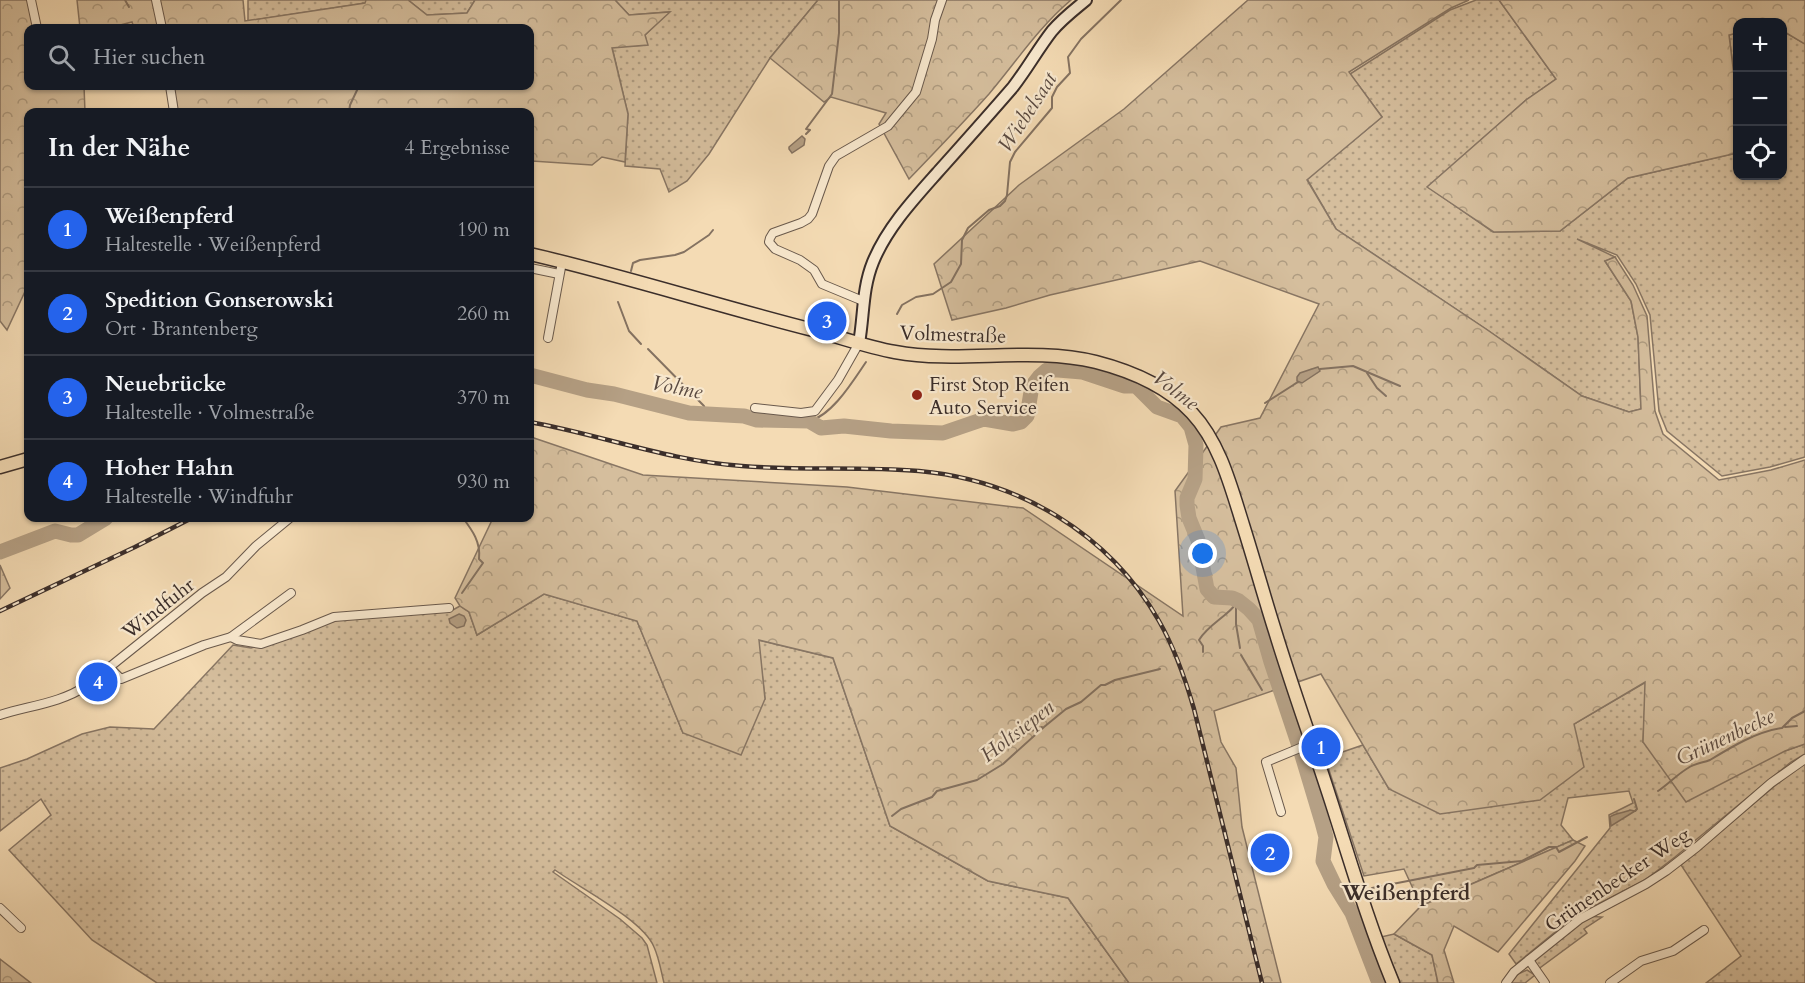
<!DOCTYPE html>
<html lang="de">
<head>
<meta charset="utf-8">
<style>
	body { margin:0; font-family:Cardo,serif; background:#242831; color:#f1f3f6 }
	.controls { position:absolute; right:18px; top:18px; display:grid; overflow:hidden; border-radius:12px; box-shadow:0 2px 4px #0004 }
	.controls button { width:54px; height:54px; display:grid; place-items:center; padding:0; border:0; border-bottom:2px solid #363941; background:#171b24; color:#f1f3f6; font:30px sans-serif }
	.you { position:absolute; left:1203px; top:554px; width:21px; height:21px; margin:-15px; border:4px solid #fff; border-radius:50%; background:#1a73e8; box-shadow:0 0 0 9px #1a73e833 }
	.badge { display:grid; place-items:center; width:39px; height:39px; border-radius:50%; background:#2563eb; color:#fff; font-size:20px; font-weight:700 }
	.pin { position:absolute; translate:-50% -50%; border:3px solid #fff; box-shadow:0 2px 6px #0006 }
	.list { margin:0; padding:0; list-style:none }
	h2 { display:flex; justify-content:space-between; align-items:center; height:78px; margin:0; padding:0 24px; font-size:26px }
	h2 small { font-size:20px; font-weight:400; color:#9ea1a6 }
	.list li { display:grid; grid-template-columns:39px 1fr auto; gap:18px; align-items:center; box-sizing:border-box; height:84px; padding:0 24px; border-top:2px solid #363941 }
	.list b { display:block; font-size:22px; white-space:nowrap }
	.list p { margin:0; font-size:20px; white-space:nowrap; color:#9ea1a6 }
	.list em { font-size:20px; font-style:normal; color:#9ea1a6 }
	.icon { flex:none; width:33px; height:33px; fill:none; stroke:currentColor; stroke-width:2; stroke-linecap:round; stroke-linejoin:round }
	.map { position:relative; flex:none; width:1805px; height:983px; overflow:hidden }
	.search { position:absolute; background:#171b24; box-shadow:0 2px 4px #0004; left:24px; top:24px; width:510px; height:66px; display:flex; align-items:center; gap:15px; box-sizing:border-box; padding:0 21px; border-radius:12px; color:#9ea1a6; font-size:22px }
	.panel { position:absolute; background:#171b24; box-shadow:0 2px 4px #0004; left:24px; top:108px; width:510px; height:414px; border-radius:12px }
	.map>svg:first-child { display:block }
</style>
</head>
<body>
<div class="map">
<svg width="1805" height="983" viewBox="0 0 1805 983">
	<defs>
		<pattern id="grass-dots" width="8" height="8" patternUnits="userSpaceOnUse" patternTransform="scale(1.5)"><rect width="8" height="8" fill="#d5be9d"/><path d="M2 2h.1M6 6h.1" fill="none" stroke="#ae9b80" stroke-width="1.8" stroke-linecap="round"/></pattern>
		<pattern id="forest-crowns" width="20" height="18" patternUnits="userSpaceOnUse" patternTransform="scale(1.5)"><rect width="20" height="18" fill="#d5be9d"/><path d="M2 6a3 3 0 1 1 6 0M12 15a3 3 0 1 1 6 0" fill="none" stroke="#ae9b80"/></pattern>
	</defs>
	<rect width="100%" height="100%" fill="#f4dbb4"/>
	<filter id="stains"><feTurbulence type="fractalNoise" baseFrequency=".00333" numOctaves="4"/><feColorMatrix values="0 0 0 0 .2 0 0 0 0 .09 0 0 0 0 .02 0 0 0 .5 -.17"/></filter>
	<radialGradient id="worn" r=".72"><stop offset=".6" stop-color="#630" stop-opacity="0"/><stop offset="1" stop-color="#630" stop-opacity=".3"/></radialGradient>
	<!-- grass -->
	<g fill="url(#grass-dots)" stroke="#887664" stroke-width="1.5">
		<polygon points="248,0 366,0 366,3 248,21"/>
		<polygon points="408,0 475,0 467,13 427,15"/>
		<polygon points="615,0 818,0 770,58 709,154 687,181 669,192 660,169 625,166 628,114 612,47 647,45 645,35 669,12 629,15"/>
		<polygon points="1476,0 1499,0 1556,79 1526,100 1428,187 1493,232 1560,231 1628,178 1737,153 1738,176 1782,176 1783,31 1805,44 1805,457 1770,467 1722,476 1667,431 1659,411 1650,315 1636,284 1617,255 1577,239 1615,257 1605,261 1631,301 1638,337 1641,409 1629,412 1582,396 1486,329 1336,229 1307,179 1382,117 1350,74 1450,10"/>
		<polygon points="1737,33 1737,99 1729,35"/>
		<path d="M544,594L637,621L683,733L765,699L758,640L833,658L890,826L988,881L1068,898L1129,983H664C661,971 659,958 654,947C643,920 580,888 555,870L553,872L620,919L642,938L647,945L657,983H157L92,940L9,850L51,815L41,799L0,831V768L27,759L82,734L110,727L154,729L233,645L251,648L341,619L451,611L460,606L469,612L477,635Z"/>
		<polygon points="1646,682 1643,742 1785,751 1805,744 1805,754 1791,762 1675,857 1645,880 1575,916 1516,964 1509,954 1610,828 1609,815 1633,803 1629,791 1568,798 1561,825 1573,840 1421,906 1404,869 1364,876 1325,758 1363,745 1389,789 1574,724"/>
		<polygon points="1805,763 1805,983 1706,983 1741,956 1681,865 1796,768"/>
		<polygon points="1585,916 1602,917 1584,929 1587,933 1537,970 1530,961"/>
		<polygon points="1394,934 1432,955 1438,983 1400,983 1381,937"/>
		<polygon points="1527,970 1535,975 1525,983 1511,983 1518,974"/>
	</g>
	<!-- forest -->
	<g fill="url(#forest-crowns)" stroke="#887664" stroke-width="1.5">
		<polygon points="0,0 29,0 35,28 28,28 28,86 84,86 85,112 28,112 28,285 7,330 0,321"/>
		<polygon points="77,0 153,0 158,28 134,28 132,22 109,28 80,28"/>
		<polygon points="160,0 243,0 245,21 365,3 366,0 408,0 427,15 467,13 475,0 615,0 629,15 670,12 645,35 648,45 612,48 628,114 625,162 602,157 592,165 532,161 530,167 530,112 177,112 173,86 530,86 530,28 165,28"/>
		<path d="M818,0H1071C1039,27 1016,62 989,94C963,123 936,151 909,179L879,124L886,113L831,97L824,102L770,58Z"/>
		<polygon points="1248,0 1469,0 1451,8 1349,72 1382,117 1307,180 1336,229 1486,329 1582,396 1629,412 1641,409 1638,337 1631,301 1605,261 1615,257 1633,285 1647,316 1655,411 1663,434 1719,480 1771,470 1805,460 1805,744 1785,751 1686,802 1643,742 1645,682 1574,724 1584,767 1540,800 1440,814 1389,789 1321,674 1214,711 1221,742 1236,768 1242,827 1281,983 1129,983 1068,898 988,881 890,826 833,658 759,640 765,699 741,755 683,733 637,621 544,594 477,635 469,612 460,606 455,598 493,518 530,518 530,440 531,437 643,475 847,487 1023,508 1183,616 1175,491 1221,427 1260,418 1319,304 1200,261 1050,295 1006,308 952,320 934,264 1019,185 1124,109"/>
		<polygon points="1499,0 1805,0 1805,44 1783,31 1782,22 1738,22 1737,33 1729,35 1737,99 1737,153 1628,178 1560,231 1494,232 1427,187 1526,100 1556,79"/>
		<polygon points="0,565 10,588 0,599"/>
		<polygon points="1573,840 1585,846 1575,861 1498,952 1454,926 1444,950 1454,983 1438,983 1432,955 1394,934 1421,906"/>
		<polygon points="0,959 31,983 0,983"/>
	</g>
	<!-- water -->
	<g fill="#b5a085" stroke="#847261" stroke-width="1.5">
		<polygon points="802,136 805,139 804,145 792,153 789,149 789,147"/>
		<polygon points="1318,367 1320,371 1302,383 1297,381 1297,377 1300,373"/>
		<polygon points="459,614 464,616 466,620 464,626 457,628 450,623 449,619"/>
		<path d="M1630,810L1635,811L1611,826L1610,817C1615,813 1624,813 1630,810Z"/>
	</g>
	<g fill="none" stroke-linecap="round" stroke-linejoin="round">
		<!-- stream -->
		<g stroke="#847261" stroke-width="2">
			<polyline points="125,0 129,7"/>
			<polyline points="349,112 350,105 359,86"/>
			<polyline points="806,134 810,130 806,129 832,94 839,33 839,0"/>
			<polyline points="631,271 633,263 640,260 675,255 684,252 709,235 713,230"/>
			<polyline points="618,302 629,331 641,344"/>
			<polyline points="897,314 902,305 916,297 933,294 951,282 961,264 962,240 968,228 989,210 1000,206 1005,201 1007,195 1010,162 1015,152 1052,108 1052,97 1057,87 1070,73 1068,57 1081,39 1121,0"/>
			<polyline points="648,349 704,406 707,414"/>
			<polyline points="1320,369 1353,366 1400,386"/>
			<polyline points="1367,373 1377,388 1386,396"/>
			<polyline points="1265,403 1298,382"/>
			<path d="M809,421C832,416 853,381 866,362"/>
			<path d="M462,593L483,563L479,559C481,542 472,530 463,518"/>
			<polyline points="1236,607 1236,624 1240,648"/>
			<path d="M1203,652V646L1199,640C1208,624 1233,613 1238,600"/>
			<polyline points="1241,655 1262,690"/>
			<polyline points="1785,727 1797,726"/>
			<polyline points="1028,732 1042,727"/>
			<path d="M1658,791C1668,784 1678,774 1688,768C1695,763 1703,763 1710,760C1733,746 1756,732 1782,728L1792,718L1805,711"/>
			<polyline points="1634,799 1637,809 1635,811"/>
			<polyline points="892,816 901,809 932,797 937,791 977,780 1003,764 1044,727 1066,709 1081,702 1101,685 1105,685 1115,680 1160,669"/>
			<polyline points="1367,893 1372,888 1474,868 1477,865 1522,861 1549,847 1556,847 1559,852 1587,837"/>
			<polyline points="1342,897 1346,896"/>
		</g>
		<!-- river -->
		<g stroke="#b5a085" stroke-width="15">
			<polyline points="530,375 587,390 614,394 689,413 744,416 757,420 809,421 821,428 844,426 891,431 943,433 984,419 1013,424 1021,422 1027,416 1032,386 1039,377 1047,370 1058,370 1082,372 1124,386 1136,386 1157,407 1182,416 1191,427 1196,445 1195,479 1187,498 1187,505 1189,518 1198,540 1207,589 1214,597 1232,598 1239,601 1249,609 1259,620 1271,662 1301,752 1322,822 1326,837 1323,861 1334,884 1352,913 1379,983"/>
			<polyline points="0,552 55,531 71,535 78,535 106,518"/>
		</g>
		<defs>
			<g id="minor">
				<polyline points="31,0 37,28"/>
				<polyline points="156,0 162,28"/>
				<polyline points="170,86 174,112"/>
				<polyline points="530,268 559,274"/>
				<polyline points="863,301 822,284 814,270 800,260 775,249 769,242 770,238 773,233 801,223 808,219 812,214 829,166 836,156 888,126 916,92 932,39 935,20 942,0"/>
				<polyline points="548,338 562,262"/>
				<polyline points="755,408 801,413 815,411 838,380 859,343"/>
				<polyline points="231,637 291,593"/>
				<polyline points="109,667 121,679 204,645 231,637 237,640 261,644 302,630 334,617 449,608"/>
				<path d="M0,715C28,706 61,703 86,686L202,593L226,577L256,546L290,518"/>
				<polyline points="1281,812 1266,762 1312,743"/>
				<polyline points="0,908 21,928"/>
				<polyline points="1529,960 1545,983"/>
				<polyline points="1506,983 1514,972 1580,919 1646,884 1666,871 1697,847 1771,783 1805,759"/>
				<polyline points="1610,983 1641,961 1673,951 1704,930"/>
			</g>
			<path id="secondary" d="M859,343C864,316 862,289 873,262C887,228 913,200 937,173C962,145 988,116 1013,87C1027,69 1038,49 1052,31C1062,19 1074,10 1086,0"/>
			<g id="primary">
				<path d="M530,254C625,276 718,306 813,330C840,337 867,347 895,352C961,364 1030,346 1096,362C1131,371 1167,386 1192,413C1220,443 1231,487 1243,525C1254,560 1264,596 1275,631C1292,687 1312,742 1330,798C1350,860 1368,923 1393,983"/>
				<polyline points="0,467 28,459"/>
			</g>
		</defs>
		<!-- minor casing -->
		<use href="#minor" stroke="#69594c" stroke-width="10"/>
		<!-- secondary casing -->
		<use href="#secondary" stroke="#3b2e2a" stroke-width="14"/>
		<!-- primary casing -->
		<use href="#primary" stroke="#3b2e2a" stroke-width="15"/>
		<!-- minor -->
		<use href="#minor" stroke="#f8e8ce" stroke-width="8"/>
		<!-- secondary -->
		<use href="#secondary" stroke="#f8e8ce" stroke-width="10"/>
		<!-- primary -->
		<use href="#primary" stroke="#f4dbb4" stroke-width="12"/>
		<defs>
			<g id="rail">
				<path d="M530,422C601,435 670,461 742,466C801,471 860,466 919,471C1018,480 1109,533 1159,621C1175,649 1185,678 1194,709L1262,983"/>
				<polyline points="0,611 135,547 192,518"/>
			</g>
		</defs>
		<!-- rail casing -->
		<use href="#rail" stroke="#3b2e2a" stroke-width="4.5"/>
		<!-- rail -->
		<use href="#rail" stroke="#f8e8ce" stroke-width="2" stroke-dasharray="7" stroke-linecap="butt"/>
	</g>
	<!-- markers -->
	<circle fill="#8f2418" stroke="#f8e8ce" stroke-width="2" cx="917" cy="395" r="6"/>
	<g text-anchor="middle" stroke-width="4.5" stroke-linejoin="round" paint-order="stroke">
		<!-- street labels -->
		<g font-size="20" fill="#3b2e2a" stroke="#f8e8ce">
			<text transform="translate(953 334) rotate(2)" y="7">Volmestraße</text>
			<text transform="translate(158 608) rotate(-38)" y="7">Windfuhr</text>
			<text transform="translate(1617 879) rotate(-34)" y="7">Grünenbecker Weg</text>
		</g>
		<!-- poi labels -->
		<g font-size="20" fill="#3b2e2a" stroke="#f8e8ce" text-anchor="start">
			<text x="929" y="391">First Stop Reifen<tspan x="929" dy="23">Auto Service</tspan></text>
		</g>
		<!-- water labels -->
		<g font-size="21" font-style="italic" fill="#5a4a41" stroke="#f8e8ce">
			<text transform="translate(1027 112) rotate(-57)" y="7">Wiebelsaat</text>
			<text transform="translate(677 387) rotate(11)" y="7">Volme</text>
			<text transform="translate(1176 390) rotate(37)" y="7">Volme</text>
			<text transform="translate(1017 731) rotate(-38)" y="7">Holtsiepen</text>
			<text transform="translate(1725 737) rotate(-25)" y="7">Grünenbecke</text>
		</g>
		<!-- quarter labels -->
		<g font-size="22" font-weight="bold" fill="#3b2e2a" stroke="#f8e8ce">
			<text x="1406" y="900">Weißenpferd</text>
		</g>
	</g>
	<rect width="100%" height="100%" filter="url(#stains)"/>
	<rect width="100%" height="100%" fill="url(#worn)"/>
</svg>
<div class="controls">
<button>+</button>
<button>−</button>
<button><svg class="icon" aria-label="locate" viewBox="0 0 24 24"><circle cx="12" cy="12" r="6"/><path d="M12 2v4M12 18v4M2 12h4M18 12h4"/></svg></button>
</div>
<div class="you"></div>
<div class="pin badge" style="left:1321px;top:747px">1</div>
<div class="pin badge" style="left:1270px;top:853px">2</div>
<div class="pin badge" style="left:827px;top:321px">3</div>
<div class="pin badge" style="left:98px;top:682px">4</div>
<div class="search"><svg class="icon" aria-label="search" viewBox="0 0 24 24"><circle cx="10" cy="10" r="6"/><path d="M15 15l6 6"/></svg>Hier suchen</div>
<section class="panel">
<h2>In der Nähe<small>4 Ergebnisse</small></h2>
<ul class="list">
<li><span class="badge">1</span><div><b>Weißenpferd</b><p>Haltestelle · Weißenpferd</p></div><em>190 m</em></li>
<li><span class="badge">2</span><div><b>Spedition Gonserowski</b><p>Ort · Brantenberg</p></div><em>260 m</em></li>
<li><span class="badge">3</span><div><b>Neuebrücke</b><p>Haltestelle · Volmestraße</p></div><em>370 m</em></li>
<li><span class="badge">4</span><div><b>Hoher Hahn</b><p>Haltestelle · Windfuhr</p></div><em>930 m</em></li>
</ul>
</section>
</div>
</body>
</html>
